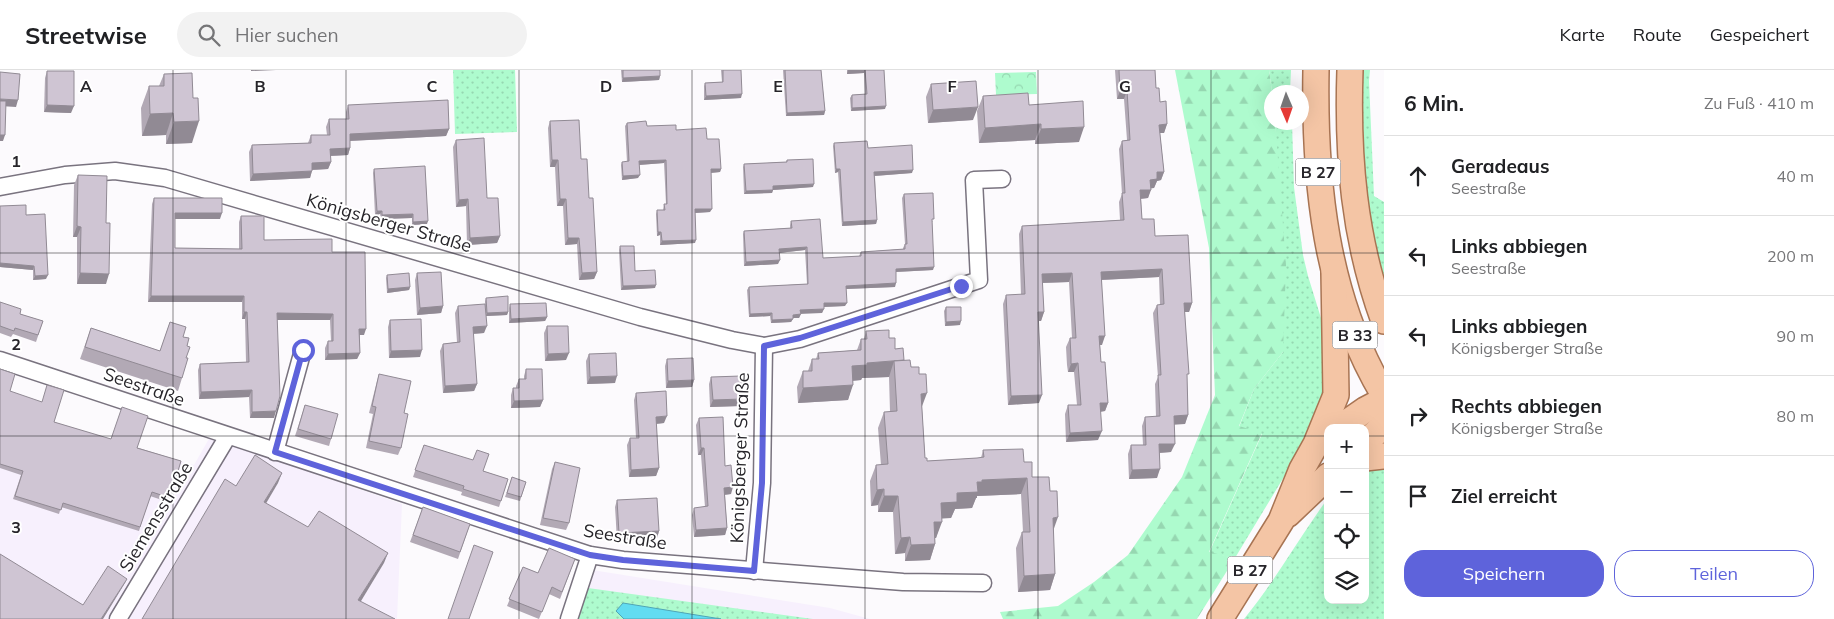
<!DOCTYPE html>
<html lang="de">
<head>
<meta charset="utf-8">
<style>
	body { margin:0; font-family:Mulish,sans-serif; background:#f2f2f2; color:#202124 }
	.controls { position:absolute; right:15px; bottom:15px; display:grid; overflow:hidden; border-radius:10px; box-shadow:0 5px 20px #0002 }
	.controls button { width:45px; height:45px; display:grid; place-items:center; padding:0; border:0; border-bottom:1px solid #e0e0e0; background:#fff; color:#202124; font:25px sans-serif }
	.compass { position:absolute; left:1264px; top:15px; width:45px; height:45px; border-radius:50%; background:#fff; box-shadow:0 5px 20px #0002; rotate:178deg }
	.stop { position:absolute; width:15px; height:15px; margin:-11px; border:4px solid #5e63db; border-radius:50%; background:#fff }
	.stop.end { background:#5e63db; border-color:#fff; box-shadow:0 1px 5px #0008 }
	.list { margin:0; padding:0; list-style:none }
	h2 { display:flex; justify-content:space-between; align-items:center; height:65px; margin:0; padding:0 20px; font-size:21px }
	h2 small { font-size:16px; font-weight:400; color:#757577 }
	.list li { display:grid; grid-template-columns:32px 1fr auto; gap:15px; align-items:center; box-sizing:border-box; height:80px; padding:0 20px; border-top:1px solid #e0e0e0 }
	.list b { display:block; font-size:19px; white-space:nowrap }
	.list p { margin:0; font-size:16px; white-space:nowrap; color:#757577 }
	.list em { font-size:16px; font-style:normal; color:#757577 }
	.actions { display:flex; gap:10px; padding:15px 20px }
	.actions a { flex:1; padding:11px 0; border:1px solid #5e63db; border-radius:20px; text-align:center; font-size:18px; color:#5e63db }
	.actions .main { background:#5e63db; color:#fff }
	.icon { flex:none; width:28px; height:28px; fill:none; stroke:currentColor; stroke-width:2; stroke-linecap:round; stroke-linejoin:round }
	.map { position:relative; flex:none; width:1384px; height:549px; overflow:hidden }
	header { display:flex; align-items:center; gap:30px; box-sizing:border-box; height:70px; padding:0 25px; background:#fff; border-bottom:1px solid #e0e0e0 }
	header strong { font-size:24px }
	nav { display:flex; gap:28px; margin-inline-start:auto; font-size:18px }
	.search { width:350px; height:45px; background:#f2f2f2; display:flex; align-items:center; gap:12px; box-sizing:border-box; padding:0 18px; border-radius:28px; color:#757577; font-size:19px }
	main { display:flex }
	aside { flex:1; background:#fff }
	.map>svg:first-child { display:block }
</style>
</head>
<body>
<header>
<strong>Streetwise</strong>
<div class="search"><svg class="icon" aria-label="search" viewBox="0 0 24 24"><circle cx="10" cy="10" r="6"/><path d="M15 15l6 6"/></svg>Hier suchen</div>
<nav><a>Karte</a><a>Route</a><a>Gespeichert</a></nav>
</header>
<main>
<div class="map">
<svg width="1384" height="549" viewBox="0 0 1384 549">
	<defs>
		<pattern id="grass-dots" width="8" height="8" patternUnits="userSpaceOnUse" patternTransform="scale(1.25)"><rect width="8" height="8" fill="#aefbce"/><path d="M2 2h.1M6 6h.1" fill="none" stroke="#96d7b1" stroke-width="1.8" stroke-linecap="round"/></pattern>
		<pattern id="forest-firs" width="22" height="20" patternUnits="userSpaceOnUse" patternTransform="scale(1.25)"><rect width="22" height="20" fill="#aefbce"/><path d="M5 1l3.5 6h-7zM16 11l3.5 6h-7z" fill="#96d7b1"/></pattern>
		<pattern id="park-crowns" width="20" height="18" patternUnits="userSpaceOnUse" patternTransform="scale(1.25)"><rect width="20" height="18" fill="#aefbce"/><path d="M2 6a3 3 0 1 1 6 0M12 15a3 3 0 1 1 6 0" fill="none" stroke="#96d7b1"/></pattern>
	</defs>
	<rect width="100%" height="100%" fill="#fcfafd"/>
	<!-- built -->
	<g fill="#f7f0fd">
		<polygon points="0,341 194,395 210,367 402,434 397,549 0,549"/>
		<polygon points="586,499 830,538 870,549 568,549"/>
	</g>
	<!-- grass -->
	<g fill="url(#grass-dots)">
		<polygon points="453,0 515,0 517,62 455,64"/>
		<polygon points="1269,0 1291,0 1290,22 1272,22"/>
		<polygon points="1357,0 1370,0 1369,11 1374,126 1384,132 1384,229 1366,162"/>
		<polygon points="1275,53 1292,53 1294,117 1303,185 1308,206 1325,261 1326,326 1314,357 1235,488 1209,483 1262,364 1239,357 1254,319 1283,282"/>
		<path d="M1384,392V549H1244C1275,511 1299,468 1328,428V530H1365V397Z"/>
		<polygon points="588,518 813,549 577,549"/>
	</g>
	<!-- forest -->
	<polygon fill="url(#forest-firs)" points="1175,0 1269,0 1272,22 1272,52 1275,53 1276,63 1286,195 1283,282 1254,319 1239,356 1262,363 1209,482 1235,488 1197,549 1003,549 1000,542 1058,536 1094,512 1128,485 1182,407 1215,325 1209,178"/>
	<!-- park -->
	<polygon fill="url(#park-crowns)" points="1036,2 1037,24 996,25 995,3"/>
	<!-- water -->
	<polygon fill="#62dcf1" stroke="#50a5b5" points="623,533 721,549 624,549 616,541"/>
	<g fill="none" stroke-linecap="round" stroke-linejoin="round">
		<defs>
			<g id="street">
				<polyline points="0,117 65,105 115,101 165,108 640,247 732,270 764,276 800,269 979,210 974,110 1002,109"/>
				<polyline points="0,290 590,485 623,490 903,512 983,513"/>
				<polyline points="275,382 303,280"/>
				<polyline points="754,501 762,413 764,276"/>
				<polyline points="118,549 228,366"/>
				<polyline points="569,549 590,485"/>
			</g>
			<g id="primary">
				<path d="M1316,0C1314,111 1325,227 1384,325"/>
				<path d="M1350,0C1347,87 1354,169 1384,251"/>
				<polyline points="1339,358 1365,340 1384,330"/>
				<polyline points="1365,373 1384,355"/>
				<polyline points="1365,388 1384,386"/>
				<polyline points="1288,444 1328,406"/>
				<polyline points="1220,549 1281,451 1302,399 1316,374 1336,325 1334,202"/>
			</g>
		</defs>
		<!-- street casing -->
		<use href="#street" stroke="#79737f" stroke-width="19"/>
		<!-- primary casing -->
		<use href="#primary" stroke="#a87453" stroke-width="28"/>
		<!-- street -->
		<use href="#street" stroke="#fff" stroke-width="16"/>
		<!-- primary -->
		<use href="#primary" stroke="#f4c5a5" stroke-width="25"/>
	</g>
	<!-- wall -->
	<g fill="#b2a9b5">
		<polygon points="621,0 660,0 660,6 659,10 622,12"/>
		<polygon points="721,0 741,0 741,28 704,30 704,16 705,13 722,12"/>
		<polygon points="783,0 821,0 825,41 824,45 786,46"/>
		<polygon points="847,0 884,0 885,39 851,41 850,28 852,25 865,24 864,3 847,4"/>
		<polygon points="1115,0 1155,0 1156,18 1167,54 1164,63 1160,63 1164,102 1161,110 1157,111 1154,118 1151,118 1148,128 1141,129 1142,149 1155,166 1192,233 1189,242 1185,242 1188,345 1185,354 1174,354 1171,382 1160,383 1157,408 1129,409 1128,384 1131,375 1143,375 1142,356 1145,347 1156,347 1155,314 1158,307 1153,243 1157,235 1160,235 1159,207 1102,210 1102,275 1100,275 1101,292 1108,333 1105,341 1100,342 1098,370 1066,372 1065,344 1068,335 1077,335 1074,302 1068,302 1067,295 1066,277 1070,268 1072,268 1069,212 1042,213 1044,242 1041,251 1039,251 1039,333 1008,335 1003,234 1006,225 1021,225 1019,164 1022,156 1120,150 1119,132 1122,124 1119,79 1122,71 1127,70 1124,29 1117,29"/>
		<polygon points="47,1 71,43 44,42 45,8"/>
		<polygon points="164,4 192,73 166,74 166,65 142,66 141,38 149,16 159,16"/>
		<polygon points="931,14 973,50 928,53 926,27"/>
		<polygon points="983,26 1029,35 1079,72 1035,74 1035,70 979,73 977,41"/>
		<polygon points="348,35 449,59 446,66 350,71 350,78 348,85 330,86 331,92 328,99 312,100 310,108 250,111 249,82 252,75 308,73 311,65 327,65 326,57 329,49 346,49 346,42"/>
		<polygon points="550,51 581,89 589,128 597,202 594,209 579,210 577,174 565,175 563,136 557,136 555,97 550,97 548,58"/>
		<polygon points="627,53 647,56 676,60 707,69 721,99 720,102 711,103 710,142 695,143 695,173 660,175 660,165 657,166 656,144 657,140 663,140 664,134 666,134 664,93 639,95 638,108 622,110 621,95 622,92 627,92 625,56"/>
		<polygon points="456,70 487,128 500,166 497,173 467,175 466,136 456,137 453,77"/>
		<polygon points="834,73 868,78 912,103 875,106 877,150 876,154 842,156 838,102 835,103 833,76"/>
		<polygon points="787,90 813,117 773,120 772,123 744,124 743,97 744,94 786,92"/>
		<polygon points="374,99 427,154 412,155 412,148 381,149 380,144 375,145 373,103"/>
		<polygon points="78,105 106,214 77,214 77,167 73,167 74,115"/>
		<polygon points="904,124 933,152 932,152 933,200 896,202 895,217 846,219 845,236 824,237 822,243 801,243 799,248 793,248 791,252 771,253 770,246 749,247 747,220 749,217 807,214 805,180 779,183 778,194 744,196 743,164 744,161 790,158 790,155 791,151 823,188 859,186 861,182 903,179 903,178 905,174 902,128"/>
		<polygon points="154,128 220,149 175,149 175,178 239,179 239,152 241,146 264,170 332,182 364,265 360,265 360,283 357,289 325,290 325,278 328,271 331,271 330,250 277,250 274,348 250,348 249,327 199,329 198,300 200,294 246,292 245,249 242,249 242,232 148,232 152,134"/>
		<polygon points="0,136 26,145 46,209 33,210 33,200 0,197"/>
		<polygon points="620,176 635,201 655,218 621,220 619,180"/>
		<polygon points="417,203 443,236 441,243 417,245 415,210"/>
		<polygon points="387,205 410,217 409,220 387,223 386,208"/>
		<polygon points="486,228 508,242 507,245 486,246 484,263 473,264 477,314 474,321 443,323 440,281 443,274 457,272 455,243 458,236 485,237 485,231"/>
		<polygon points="0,232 20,244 43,251 36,272 13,264 11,267 0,263"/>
		<polygon points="510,234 547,247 545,251 509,253 509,238"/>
		<polygon points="946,237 960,255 945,256 944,241"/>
		<polygon points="390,250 420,287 389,288 388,257"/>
		<polygon points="170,252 183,267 187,276 186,288 182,308 178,321 80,289 91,258 160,281"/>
		<polygon points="547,256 566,290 545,291 544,263"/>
		<polygon points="866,261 889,268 895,279 904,290 919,304 922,338 925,388 927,391 981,388 983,380 1024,392 1032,407 1050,421 1053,460 1055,504 1050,520 1018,522 1016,478 1022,462 1023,462 1021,424 977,426 977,428 976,428 972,438 955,439 951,448 942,448 936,468 935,468 935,474 930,490 905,491 905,483 895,484 893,442 878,442 878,435 871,436 870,411 876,395 881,395 878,358 884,342 890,342 889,307 862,308 861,310 853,311 848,330 798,333 797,317 803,301 808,301 812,289 816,289 818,283 857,280 861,269 864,269"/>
		<polygon points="589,284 615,313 587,314 586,291"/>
		<polygon points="667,289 694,310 692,317 666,318 665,296"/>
		<polygon points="0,299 10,321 54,352 181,391 168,432 150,426 139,461 61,437 59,444 13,429 21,405 0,398"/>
		<polygon points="526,299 543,330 540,337 511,338 511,325 513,318 516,318 516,316 519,309 524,309 524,306"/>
		<polygon points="379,304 401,378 398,385 366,378 373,344 369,343 377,311"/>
		<polygon points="711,307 740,336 710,337 709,314"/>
		<polygon points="636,323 664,353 656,354 659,398 656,406 629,407 627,375 630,368 636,368 634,330"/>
		<polygon points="305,335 331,369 329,376 295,366"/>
		<polygon points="699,348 725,396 731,424 725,425 727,458 725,465 694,467 692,445 694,438 705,437 701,385 698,385 696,355"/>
		<polygon points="424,375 483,401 508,409 499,437 461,425 462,422 413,407"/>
		<polygon points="555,392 569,453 566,460 540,455 552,399"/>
		<polygon points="512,407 526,412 520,431 505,427"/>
		<polygon points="617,430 659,461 657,468 617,470 615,437"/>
		<polygon points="423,437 470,454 458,489 410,472"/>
		<polygon points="575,489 560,529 549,524 539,549 507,536 523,497 538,503"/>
	</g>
	<!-- shaded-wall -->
	<g fill="#918a94">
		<polygon points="251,0 276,0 251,1"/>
		<polygon points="848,0 865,0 864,3 847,4"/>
		<polygon points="660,6 659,10 622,12 623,8"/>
		<polygon points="1127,20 1124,29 1117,29 1120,21"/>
		<polygon points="742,24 741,28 704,30 706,26"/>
		<polygon points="0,29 18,30 16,37 0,36"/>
		<polygon points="47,35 74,36 71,43 44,42"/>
		<polygon points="886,36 885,39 851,41 852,38"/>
		<polygon points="978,37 973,50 928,53 933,40"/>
		<polygon points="825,41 824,45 786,46 787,43"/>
		<polygon points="173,43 166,65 142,66 150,44"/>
		<polygon points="199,51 192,73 166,74 174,52"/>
		<polygon points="1041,54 1035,70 979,73 985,58"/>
		<polygon points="1167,54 1164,63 1156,63 1159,55"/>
		<polygon points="1084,57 1079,72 1035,74 1041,59"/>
		<polygon points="449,59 446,66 347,71 350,64"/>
		<polygon points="0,65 5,65 3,71 0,71"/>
		<polygon points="350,78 348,85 328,86 330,79"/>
		<polygon points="552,90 558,90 555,97 550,97"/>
		<polygon points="666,90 664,93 638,95 639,91"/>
		<polygon points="331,92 328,99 309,100 312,93"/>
		<polygon points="711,99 721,99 720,102 709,103"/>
		<polygon points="836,99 840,99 838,102 835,103"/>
		<polygon points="913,100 912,103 873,106 874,102"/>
		<polygon points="312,101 310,108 250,111 253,104"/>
		<polygon points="1157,102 1164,102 1161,110 1157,111 1154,118 1147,119 1150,110"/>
		<polygon points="640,105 638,108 622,110 623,106"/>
		<polygon points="814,114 813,117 773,120 772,123 744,124 746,121 773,116"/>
		<polygon points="1140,120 1151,120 1148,128 1137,129"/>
		<polygon points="468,129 466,136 456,137 459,130"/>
		<polygon points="560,129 566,129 563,136 557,136"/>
		<polygon points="695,139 712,139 710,142 694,143"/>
		<polygon points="377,141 382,141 380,144 375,145"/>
		<polygon points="175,143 222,143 220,149 173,149"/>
		<polygon points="413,144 412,148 381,149 382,145"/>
		<polygon points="877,150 876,154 842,156 843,152"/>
		<polygon points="428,151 427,154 412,155 413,152"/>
		<polygon points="77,156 81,157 77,167 73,167"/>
		<polygon points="658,162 661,162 660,165 657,166"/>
		<polygon points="500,166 497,173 467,175 470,168"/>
		<polygon points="568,168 579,168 577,174 565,175"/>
		<polygon points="696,170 695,173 660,175 662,171"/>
		<polygon points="807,177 805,180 778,183 779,179"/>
		<polygon points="780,190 778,194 744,196 746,192"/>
		<polygon points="0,193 34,196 33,200 0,197"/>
		<polygon points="934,197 933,200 894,202 896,199"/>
		<polygon points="1162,199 1159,207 1098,210 1101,202"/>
		<polygon points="597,202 594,209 579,210 582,203"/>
		<polygon points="80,203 109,204 106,214 77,214"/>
		<polygon points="1072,203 1069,212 1039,213 1042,204"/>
		<polygon points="48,205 46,209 33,210 35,206"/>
		<polygon points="896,213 895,217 845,219 846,216"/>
		<polygon points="656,215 655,218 621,220 623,216"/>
		<polygon points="410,217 409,220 387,223 388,219"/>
		<polygon points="151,226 244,226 242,232 148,232"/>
		<polygon points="824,233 847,233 845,236 822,237"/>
		<polygon points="1184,233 1192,233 1189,242 1181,242"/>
		<polygon points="443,236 441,243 417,245 420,238"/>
		<polygon points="824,239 822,243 799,244 800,240"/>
		<polygon points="244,242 247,242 245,249 242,249"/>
		<polygon points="508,242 507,245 486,246 487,243"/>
		<polygon points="1038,242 1044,242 1041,251 1035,251"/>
		<polygon points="277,243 333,244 330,250 275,250"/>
		<polygon points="772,243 770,246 749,247 750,244"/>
		<polygon points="801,244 799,248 791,248 793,245"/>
		<polygon points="547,247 545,251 509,253 511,249"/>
		<polygon points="793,249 791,252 771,253 772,250"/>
		<polygon points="961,251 960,255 945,256 946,252"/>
		<polygon points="487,256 484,263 470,264 473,257"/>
		<polygon points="359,259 366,259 364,265 357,265"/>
		<polygon points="1099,266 1105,266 1102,275 1096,275"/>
		<polygon points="422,280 420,287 389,288 391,281"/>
		<polygon points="360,283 357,289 325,290 328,284"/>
		<polygon points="569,283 566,290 545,291 548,284"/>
		<polygon points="894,291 889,307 862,308 861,310 847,311 852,296 867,293"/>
		<polygon points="1078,293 1074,302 1068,302 1071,294"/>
		<polygon points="617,306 615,313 587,314 590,307"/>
		<polygon points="694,310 692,317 666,318 668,311"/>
		<polygon points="477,314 474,321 443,323 445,316"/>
		<polygon points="853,315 848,330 798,333 803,318"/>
		<polygon points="252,320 249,327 199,329 201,322"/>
		<polygon points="927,323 921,339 921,324"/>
		<polygon points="1042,325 1039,333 1008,335 1011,326"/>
		<polygon points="742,329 740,336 710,337 713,330"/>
		<polygon points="543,330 540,337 511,338 514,331"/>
		<polygon points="1100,333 1108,333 1105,341 1097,342"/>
		<polygon points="276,341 274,348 250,348 252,342"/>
		<polygon points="1188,345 1185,354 1170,355 1174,346"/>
		<polygon points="667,346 664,353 654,354 656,347"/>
		<polygon points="1102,361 1098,370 1066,372 1070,363"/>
		<polygon points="1159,374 1175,374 1171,382 1156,383"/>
		<polygon points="701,378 704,378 701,385 698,385"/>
		<polygon points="659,398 656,406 629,407 631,400"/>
		<polygon points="1160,399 1157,408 1129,409 1132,400"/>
		<polygon points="282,403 278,413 261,442 264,432"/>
		<polygon points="1027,408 1021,424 977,426 977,428 976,428 972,438 955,439 951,448 935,449 941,433 982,410"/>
		<polygon points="733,417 731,424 721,425 724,418"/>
		<polygon points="884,419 878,435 871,436 877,420"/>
		<polygon points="884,426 898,426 893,442 878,442"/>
		<polygon points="1058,447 1052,464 1053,448"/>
		<polygon points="934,452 942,452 936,468 929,468"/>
		<polygon points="727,458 725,465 694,467 696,460"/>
		<polygon points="659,461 657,468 617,470 619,463"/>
		<polygon points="910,467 905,483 895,484 901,468"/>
		<polygon points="935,474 930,490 905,491 911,475"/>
		<polygon points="388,483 384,493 355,541 358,530"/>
		<polygon points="1055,504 1050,520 1018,522 1024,506"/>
		<polygon points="127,509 125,513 103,549 101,549"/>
	</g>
	<!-- building -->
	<g fill="#cfc5d3" stroke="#918a94">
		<polygon points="623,0 660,0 660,6 623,8"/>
		<polygon points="723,0 741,0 742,24 706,26 705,13 723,12"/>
		<polygon points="785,0 821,0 825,41 787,43"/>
		<polygon points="865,0 884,0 886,36 852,38 852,25 867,24"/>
		<polygon points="1119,0 1155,0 1156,18 1159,18 1160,32 1166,31 1167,54 1159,55 1164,102 1157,102 1157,109 1150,110 1151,120 1140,120 1142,149 1154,149 1155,166 1188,165 1192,233 1184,233 1189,304 1187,304 1188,345 1174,346 1175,374 1159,374 1160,399 1132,400 1131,375 1146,375 1145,347 1160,346 1158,305 1161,305 1157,235 1164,234 1162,199 1101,202 1105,266 1099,266 1101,292 1105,292 1108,333 1100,333 1102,361 1070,363 1068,335 1081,335 1078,293 1071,294 1071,287 1070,268 1076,268 1072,203 1042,204 1044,242 1038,242 1042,325 1011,326 1006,225 1025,224 1022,156 1124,150 1122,123 1125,123 1122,71 1130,70 1127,20 1120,21"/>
		<polygon points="47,1 74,1 74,36 47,35"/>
		<polygon points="0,2 20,4 18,30 0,29"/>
		<polygon points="192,3 193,28 198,28 199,51 174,52 173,43 150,44 149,16 164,16 164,4"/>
		<polygon points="976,11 978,37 933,40 931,14"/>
		<polygon points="1028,23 1029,35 1083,31 1084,57 1041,59 1041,54 985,58 983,26"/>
		<polygon points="448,30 449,59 350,64 350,78 330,79 331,92 312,93 312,101 253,104 252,75 311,73 311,65 330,65 329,49 349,49 348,35"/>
		<polygon points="0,31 6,31 5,65 0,65"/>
		<polygon points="579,50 581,89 587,89 589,128 593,128 597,202 582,203 579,168 568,168 566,129 560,129 558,90 552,90 550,51"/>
		<polygon points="646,51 647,56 676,55 676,60 706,58 707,69 719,69 721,99 711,99 712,139 695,139 696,170 662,171 661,162 658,162 657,140 665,140 664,134 667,134 666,90 639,91 640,105 623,106 622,92 629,91 627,53"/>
		<polygon points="484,68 487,128 498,128 500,166 470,168 468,129 459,130 456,70"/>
		<polygon points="867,71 868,78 912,75 913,100 874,102 877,150 843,152 840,99 836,99 834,73"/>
		<polygon points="813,89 814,114 773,116 773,120 746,121 744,94 787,92 787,90"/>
		<polygon points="425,96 428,151 413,152 413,144 382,145 382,141 377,141 374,99"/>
		<polygon points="78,105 107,106 106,153 110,153 109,204 80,203 81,157 77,156"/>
		<polygon points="933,123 934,149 932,149 934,197 896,199 896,213 846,216 847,233 824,233 824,239 800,240 801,244 793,245 793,249 772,250 772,243 750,244 749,217 808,214 807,177 779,179 780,190 746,192 744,161 792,158 791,151 820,149 823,188 861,186 861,182 905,179 905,174 907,174 904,124"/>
		<polygon points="154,128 222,128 222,143 175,143 175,178 242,179 241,146 264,146 264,170 332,169 332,182 365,182 366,259 359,259 360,283 328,284 328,271 333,271 333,244 277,243 280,326 276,341 252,342 252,320 201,322 200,294 249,292 247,242 244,242 244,226 151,226"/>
		<polygon points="26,135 26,145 45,144 48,205 35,206 34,196 0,193 0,136"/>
		<polygon points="620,176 634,176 635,201 655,200 656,215 623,216"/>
		<polygon points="441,202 443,236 420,238 417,203"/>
		<polygon points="409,203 410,217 388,219 387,205"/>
		<polygon points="508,226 508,242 487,243 486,228"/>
		<polygon points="0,232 21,239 20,244 43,251 38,265 15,258 14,261 0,256"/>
		<polygon points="546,233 547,247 511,249 510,234"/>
		<polygon points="485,234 487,256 473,257 477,314 445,316 443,274 460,272 458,236"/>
		<polygon points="946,237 961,237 961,251 946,252"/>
		<polygon points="421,249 422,280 391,281 390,250"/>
		<polygon points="170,252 186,257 183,267 189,268 187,276 190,277 186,288 188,288 182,308 85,277 91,258 160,281"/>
		<polygon points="547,256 568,256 569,283 548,284"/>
		<polygon points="889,260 889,268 895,268 895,279 903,278 904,290 867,293 867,295 852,296 853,315 803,318 803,301 812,301 812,289 819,289 818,283 861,280 861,269 867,269 866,261"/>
		<polygon points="616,283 617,306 590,307 589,284"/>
		<polygon points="693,288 694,310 668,311 667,289"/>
		<polygon points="910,290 911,297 919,297 919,304 926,304 927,323 921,324 925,388 927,388 927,391 977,388 984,387 983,380 1023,379 1024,392 1032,392 1032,407 1049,407 1050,421 1057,421 1058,447 1053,448 1055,504 1024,506 1022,462 1030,462 1027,408 982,410 982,412 977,412 978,422 957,423 957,432 941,433 942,452 934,452 935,474 911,475 910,467 901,468 898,426 884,426 884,419 877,420 876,395 888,394 884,342 897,341 894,291"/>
		<polygon points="0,299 15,304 10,321 42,332 47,315 64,320 54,352 111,369 122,337 148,346 137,378 181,391 170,428 152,422 140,457 63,433 61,440 15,426 23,401 0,394"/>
		<polygon points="526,299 542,299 543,330 514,331 513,318 519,318 519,309 526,309"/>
		<polygon points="379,304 411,311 404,343 408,344 401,378 369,371 376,337 372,336"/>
		<polygon points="741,306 742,329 713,330 711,307"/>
		<polygon points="666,321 667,346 656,347 659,398 631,400 630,368 639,368 636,323"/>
		<polygon points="305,335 338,344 331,369 298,359"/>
		<polygon points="723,347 725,396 731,395 733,417 724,418 727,458 696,460 694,438 708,436 704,378 701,378 699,348"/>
		<polygon points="424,375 473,390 477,380 489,384 483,401 508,409 501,431 463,419 464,416 415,400"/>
		<polygon points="255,385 282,403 264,432 308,457 319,441 388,483 358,530 395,549 142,549 225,409 236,416"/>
		<polygon points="555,392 580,398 569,453 543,448"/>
		<polygon points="512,407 526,412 521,427 507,423"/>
		<polygon points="657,428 659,461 619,463 617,430"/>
		<polygon points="423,437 470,454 460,482 413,465"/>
		<polygon points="474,475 493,482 469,549 448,549"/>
		<polygon points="549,478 575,489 562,522 552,517 542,542 509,529 523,497 538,503"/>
		<polygon points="0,484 83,535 108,496 127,509 101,549 0,549"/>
	</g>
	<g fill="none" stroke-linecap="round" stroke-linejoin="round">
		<!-- route -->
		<polyline stroke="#5e63db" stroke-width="6" points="303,280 275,382 590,485 623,490 754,501 762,413 764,276 800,268 961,216"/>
	</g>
	<!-- grid -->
	<path fill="none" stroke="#27252a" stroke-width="1" stroke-opacity="0.55" d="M173,0V549M346,0V549M519,0V549M692,0V549M865,0V549M1038,0V549M1211,0V549M0,183H1384M0,366H1328M1365,366H1384"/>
	<g text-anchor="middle" stroke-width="4" stroke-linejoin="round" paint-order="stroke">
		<!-- shield labels -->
		<g fill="#fff" stroke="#68666a" stroke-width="1">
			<rect x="1295.5" y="88.5" width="45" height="27" rx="4"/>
			<rect x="1332.5" y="251.5" width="45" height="27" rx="4"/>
			<rect x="1227.5" y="486.5" width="45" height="27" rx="4"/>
		</g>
		<g font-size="16" font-weight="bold" fill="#27252a">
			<text x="1318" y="108">B 27</text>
			<text x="1355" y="271">B 33</text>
			<text x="1250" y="506">B 27</text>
		</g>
		<!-- street labels -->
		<g font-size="18" fill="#27252a" stroke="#fff">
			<text transform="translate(389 153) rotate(16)" y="6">Königsberger Straße</text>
			<text transform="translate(144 317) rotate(19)" y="6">Seestraße</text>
			<text transform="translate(740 388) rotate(-88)" y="6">Königsberger Straße</text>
			<text transform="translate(156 447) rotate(-59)" y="6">Siemensstraße</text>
			<text transform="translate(625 467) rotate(9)" y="6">Seestraße</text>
		</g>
	</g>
	<g font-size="16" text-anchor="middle" font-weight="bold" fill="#27252a" stroke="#fff" stroke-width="4" stroke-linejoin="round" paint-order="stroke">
		<text x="86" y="22">A</text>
		<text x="260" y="22">B</text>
		<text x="432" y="22">C</text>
		<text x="606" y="22">D</text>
		<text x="778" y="22">E</text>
		<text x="952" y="22">F</text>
		<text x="1125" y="22">G</text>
		<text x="16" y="97">1</text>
		<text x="16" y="280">2</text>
		<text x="16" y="463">3</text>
	</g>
</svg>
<div class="controls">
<button>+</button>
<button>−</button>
<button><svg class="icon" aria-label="locate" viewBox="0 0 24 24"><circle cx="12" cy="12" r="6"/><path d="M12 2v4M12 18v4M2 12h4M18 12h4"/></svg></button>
<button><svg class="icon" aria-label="layers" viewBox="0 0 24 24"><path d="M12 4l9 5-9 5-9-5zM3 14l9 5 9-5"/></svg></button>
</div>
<svg class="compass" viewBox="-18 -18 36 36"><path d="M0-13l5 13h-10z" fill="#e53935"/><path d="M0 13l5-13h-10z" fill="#757577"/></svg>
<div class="stop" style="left:303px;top:280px"></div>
<div class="stop end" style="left:961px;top:216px"></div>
</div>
<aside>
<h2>6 Min.<small>Zu Fuß · 410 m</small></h2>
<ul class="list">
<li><svg class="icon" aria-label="ahead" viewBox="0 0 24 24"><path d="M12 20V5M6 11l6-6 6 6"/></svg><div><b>Geradeaus</b><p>Seestraße</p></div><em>40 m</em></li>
<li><svg class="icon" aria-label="left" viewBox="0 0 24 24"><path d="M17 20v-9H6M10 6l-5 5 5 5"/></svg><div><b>Links abbiegen</b><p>Seestraße</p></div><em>200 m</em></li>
<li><svg class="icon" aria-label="left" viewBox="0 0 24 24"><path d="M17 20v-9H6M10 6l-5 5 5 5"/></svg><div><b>Links abbiegen</b><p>Königsberger Straße</p></div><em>90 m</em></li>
<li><svg class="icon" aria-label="right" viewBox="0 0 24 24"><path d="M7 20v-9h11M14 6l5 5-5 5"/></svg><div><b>Rechts abbiegen</b><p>Königsberger Straße</p></div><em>80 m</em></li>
<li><svg class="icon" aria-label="arrive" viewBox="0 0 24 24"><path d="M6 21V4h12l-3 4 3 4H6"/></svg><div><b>Ziel erreicht</b></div></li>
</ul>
<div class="actions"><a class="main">Speichern</a><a>Teilen</a></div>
</aside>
</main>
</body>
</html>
